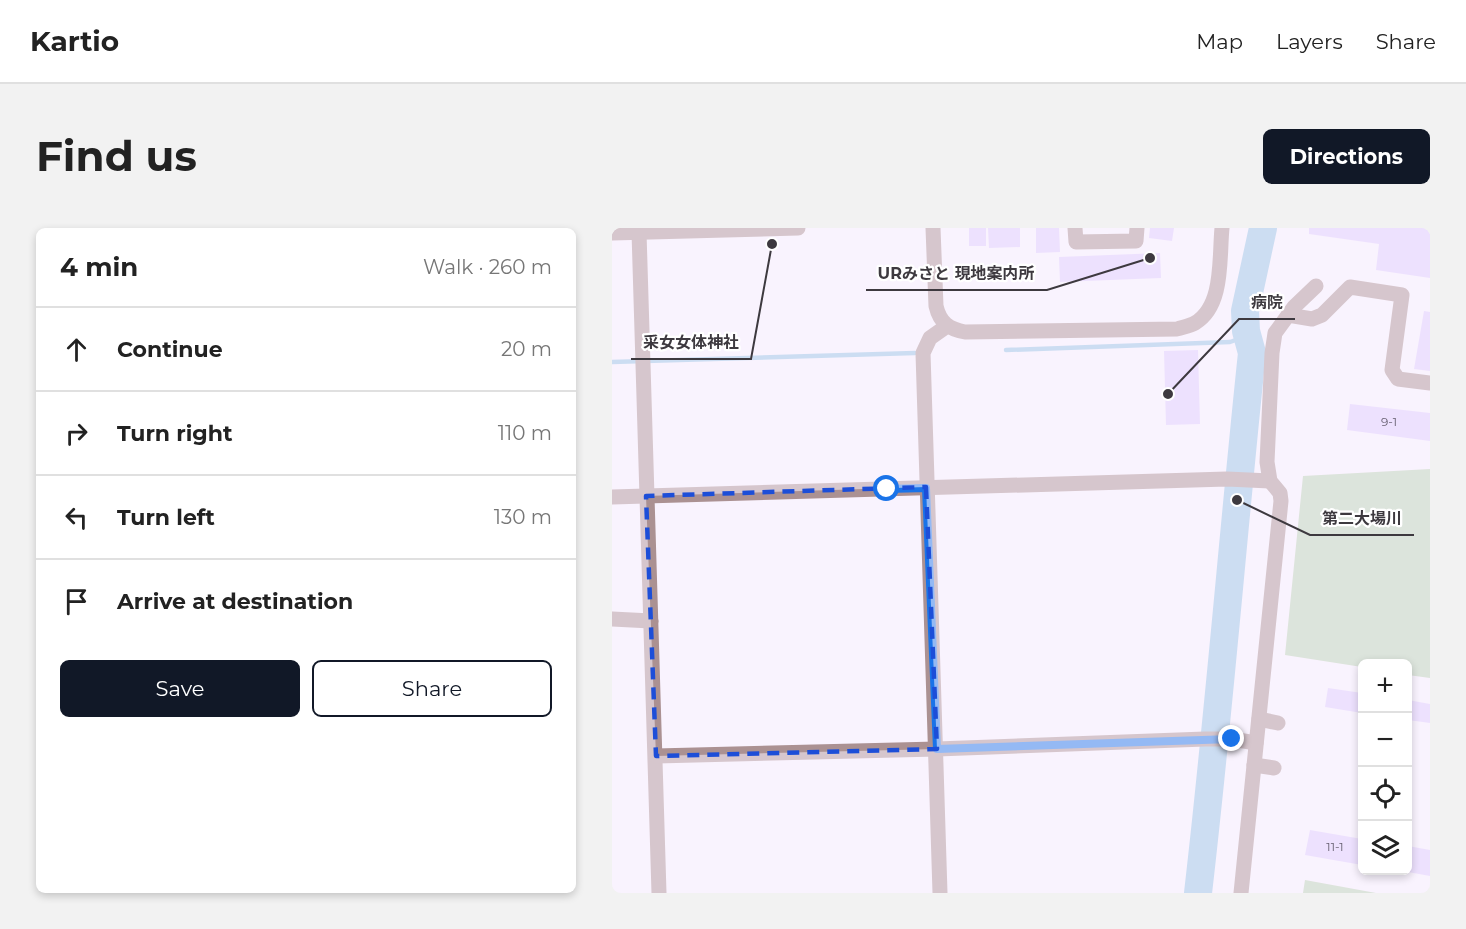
<!DOCTYPE html>
<html lang="en">
<head>
<meta charset="utf-8">
<style>
	body { margin:0; font-family:Montserrat,"Noto Sans JP",sans-serif; background:#f2f2f2; color:#222 }
	.controls { position:absolute; right:18px; bottom:18px; display:grid; overflow:hidden; border-radius:9px; box-shadow:0 3px 9px #0003 }
	.controls button { width:54px; height:54px; display:grid; place-items:center; padding:0; border:0; border-bottom:2px solid #e0e0e0; background:#fff; color:#222; font:30px sans-serif }
	.stop { position:absolute; width:18px; height:18px; margin:-14px; border:4px solid #1a73e8; border-radius:50%; background:#fff }
	.stop.end { background:#1a73e8; border-color:#fff; box-shadow:0 2px 6px #0008 }
	.list { margin:0; padding:0; list-style:none }
	h2 { display:flex; justify-content:space-between; align-items:center; height:78px; margin:0; padding:0 24px; font-size:26px }
	h2 small { font-size:20px; font-weight:400; color:#767676 }
	.list li { display:grid; grid-template-columns:39px 1fr auto; gap:18px; align-items:center; box-sizing:border-box; height:84px; padding:0 24px; border-top:2px solid #e0e0e0 }
	.list b { display:block; font-size:22px; white-space:nowrap }
	.list em { font-size:20px; font-style:normal; color:#767676 }
	.actions { display:flex; gap:12px; padding:18px 24px }
	.actions a { flex:1; padding:14px 0; border:2px solid #111827; border-radius:9px; text-align:center; font-size:21px; color:#111827 }
	.actions .main { background:#111827; color:#fff }
	.icon { flex:none; width:33px; height:33px; fill:none; stroke:currentColor; stroke-width:2; stroke-linecap:round; stroke-linejoin:round }
	.map { position:relative; flex:none; width:818px; height:665px; overflow:hidden; border-radius:9px }
	header { display:flex; align-items:center; gap:36px; box-sizing:border-box; height:84px; padding:0 30px; background:#fff; border-bottom:2px solid #e0e0e0 }
	header strong { font-size:28px }
	nav { display:flex; gap:33px; margin-inline-start:auto; font-size:21px }
	.intro { display:flex; align-items:center; justify-content:space-between; box-sizing:border-box; height:144px; padding:0 36px }
	h1 { margin:0; font-size:42px }
	.button { padding:15px 27px; border-radius:9px; background:#111827; color:#fff; font-size:21px; font-weight:700 }
	main { display:flex; gap:36px; padding:0 36px }
	aside { flex:1; background:#fff; border-radius:9px; box-shadow:0 3px 9px #0003 }
	.map>svg:first-child { display:block }
</style>
</head>
<body>
<header>
<strong>Kartio</strong>
<nav><a>Map</a><a>Layers</a><a>Share</a></nav>
</header>
<div class="intro"><h1>Find us</h1><a class="button">Directions</a></div>
<main>
<aside>
<h2>4 min<small>Walk · 260 m</small></h2>
<ul class="list">
<li><svg class="icon" aria-label="ahead" viewBox="0 0 24 24"><path d="M12 20V5M6 11l6-6 6 6"/></svg><div><b>Continue</b></div><em>20 m</em></li>
<li><svg class="icon" aria-label="right" viewBox="0 0 24 24"><path d="M7 20v-9h11M14 6l5 5-5 5"/></svg><div><b>Turn right</b></div><em>110 m</em></li>
<li><svg class="icon" aria-label="left" viewBox="0 0 24 24"><path d="M17 20v-9H6M10 6l-5 5 5 5"/></svg><div><b>Turn left</b></div><em>130 m</em></li>
<li><svg class="icon" aria-label="arrive" viewBox="0 0 24 24"><path d="M6 21V4h12l-3 4 3 4H6"/></svg><div><b>Arrive at destination</b></div></li>
</ul>
<div class="actions"><a class="main">Save</a><a>Share</a></div>
</aside>
<div class="map">
<svg width="818" height="665" viewBox="0 0 818 665">
	<rect width="100%" height="100%" fill="#f9f3fe"/>
	<!-- green -->
	<g fill="#b9d2b3">
		<polygon points="818,241 818,450 796,447 796,436 750,436 750,439 673,427 691,248"/>
		<polygon points="693,652 764,665 691,665"/>
	</g>
	<g fill="none" stroke-linecap="round" stroke-linejoin="round">
		<!-- stream -->
		<g stroke="#95c4e5" stroke-width="4.5">
			<polyline points="394,122 618,114 635,108"/>
			<polyline points="0,134 303,125"/>
		</g>
		<!-- river -->
		<path stroke="#95c4e5" stroke-width="28" d="M586,665C607,485 621,305 640,125L634,103L633,83L651,0"/>
	</g>
	<!-- building -->
	<g fill="#decdfe">
		<rect x="357" y="0" width="17" height="18"/>
		<polygon points="376,0 408,0 408,19 377,20"/>
		<polygon points="424,0 447,0 448,24 424,25"/>
		<polygon points="538,0 562,0 560,13 537,10"/>
		<polygon points="697,0 818,0 818,50 764,42 767,16 697,6"/>
		<polygon points="548,25 549,50 448,54 447,29"/>
		<polygon points="812,83 818,84 818,143 802,141"/>
		<polygon points="586,122 588,196 554,197 552,123"/>
		<polygon points="738,176 818,185 818,213 735,202"/>
		<polygon points="716,460 750,465 750,485 713,479"/>
		<polygon points="796,472 818,476 818,495 796,492"/>
		<polygon points="698,602 750,611 750,637 693,627"/>
		<polygon points="796,618 818,622 818,648 796,644"/>
	</g>
	<g fill="none" stroke-linecap="round" stroke-linejoin="round">
		<!-- minor -->
		<g stroke="#ab9192" stroke-width="15">
			<path d="M321,0L324,78C328,95 337,101 353,104L565,101C571,99 578,98 583,95C612,78 607,30 610,0"/>
			<polyline points="463,0 464,14 524,13 525,0"/>
			<polyline points="27,4 47,665"/>
			<polyline points="0,5 186,0"/>
			<polyline points="676,87 700,91 710,87 738,59 790,67 780,142 786,151 818,155"/>
			<polyline points="0,269 615,251 658,253"/>
			<polyline points="0,391 39,393"/>
			<polyline points="647,491 666,495"/>
			<polyline points="44,528 325,521 593,511 620,511 644,515"/>
			<polyline points="642,537 662,540"/>
			<polyline points="328,665 311,125 318,110 335,98"/>
			<polyline points="629,665 669,273 668,265 658,253 655,234 660,125 663,105 682,79 704,58"/>
		</g>
	</g>
	<g fill="none" stroke-linecap="round" stroke-linejoin="round">
		<!-- route -->
		<polyline stroke="#1a73e8" stroke-width="8" points="275,261 314,260 325,521 620,511"/>
	</g>
	<!-- marked area -->
	<path d="M0 0H818V665H0ZM314,259L325,521L44,528L34,268Z" fill="#f9f3fe" fill-opacity=".55" fill-rule="evenodd"/>
	<path fill="none" stroke="#1d4ed8" stroke-width="4.5" stroke-dasharray="12 8" stroke-linejoin="round" d="M314,259L325,521L44,528L34,268Z"/>
	<g text-anchor="middle" stroke-width="4.5" stroke-linejoin="round" paint-order="stroke">
		<!-- number labels -->
		<g font-size="12" fill="#655e6f">
			<text x="777" y="198">9-1</text>
			<text x="723" y="623">11-1</text>
		</g>
	</g>
	<!-- callouts -->
	<path fill="none" stroke="#3d393f" stroke-width="2" d="M538 30L435 62H254M556 166L627 91H683M160 16L139 131H19M625 272L698 307H802"/>
	<g fill="#3d393f" stroke="#fff" stroke-width="2">
		<circle cx="538" cy="30" r="6"/>
		<circle cx="556" cy="166" r="6"/>
		<circle cx="160" cy="16" r="6"/>
		<circle cx="625" cy="272" r="6"/>
	</g>
	<g font-size="16" text-anchor="middle" font-weight="bold" fill="#3d393f" stroke="#fff" stroke-width="4.5" stroke-linejoin="round" paint-order="stroke">
		<text x="344" y="51">URみさと 現地案内所</text>
		<text x="655" y="80">病院</text>
		<text x="79" y="120">采女女体神社</text>
		<text x="750" y="296">第二大場川</text>
	</g>
</svg>
<div class="controls">
<button>+</button>
<button>−</button>
<button><svg class="icon" aria-label="locate" viewBox="0 0 24 24"><circle cx="12" cy="12" r="6"/><path d="M12 2v4M12 18v4M2 12h4M18 12h4"/></svg></button>
<button><svg class="icon" aria-label="layers" viewBox="0 0 24 24"><path d="M12 4l9 5-9 5-9-5zM3 14l9 5 9-5"/></svg></button>
</div>
<div class="stop" style="left:275px;top:261px"></div>
<div class="stop end" style="left:620px;top:511px"></div>
</div>
</main>
</body>
</html>
